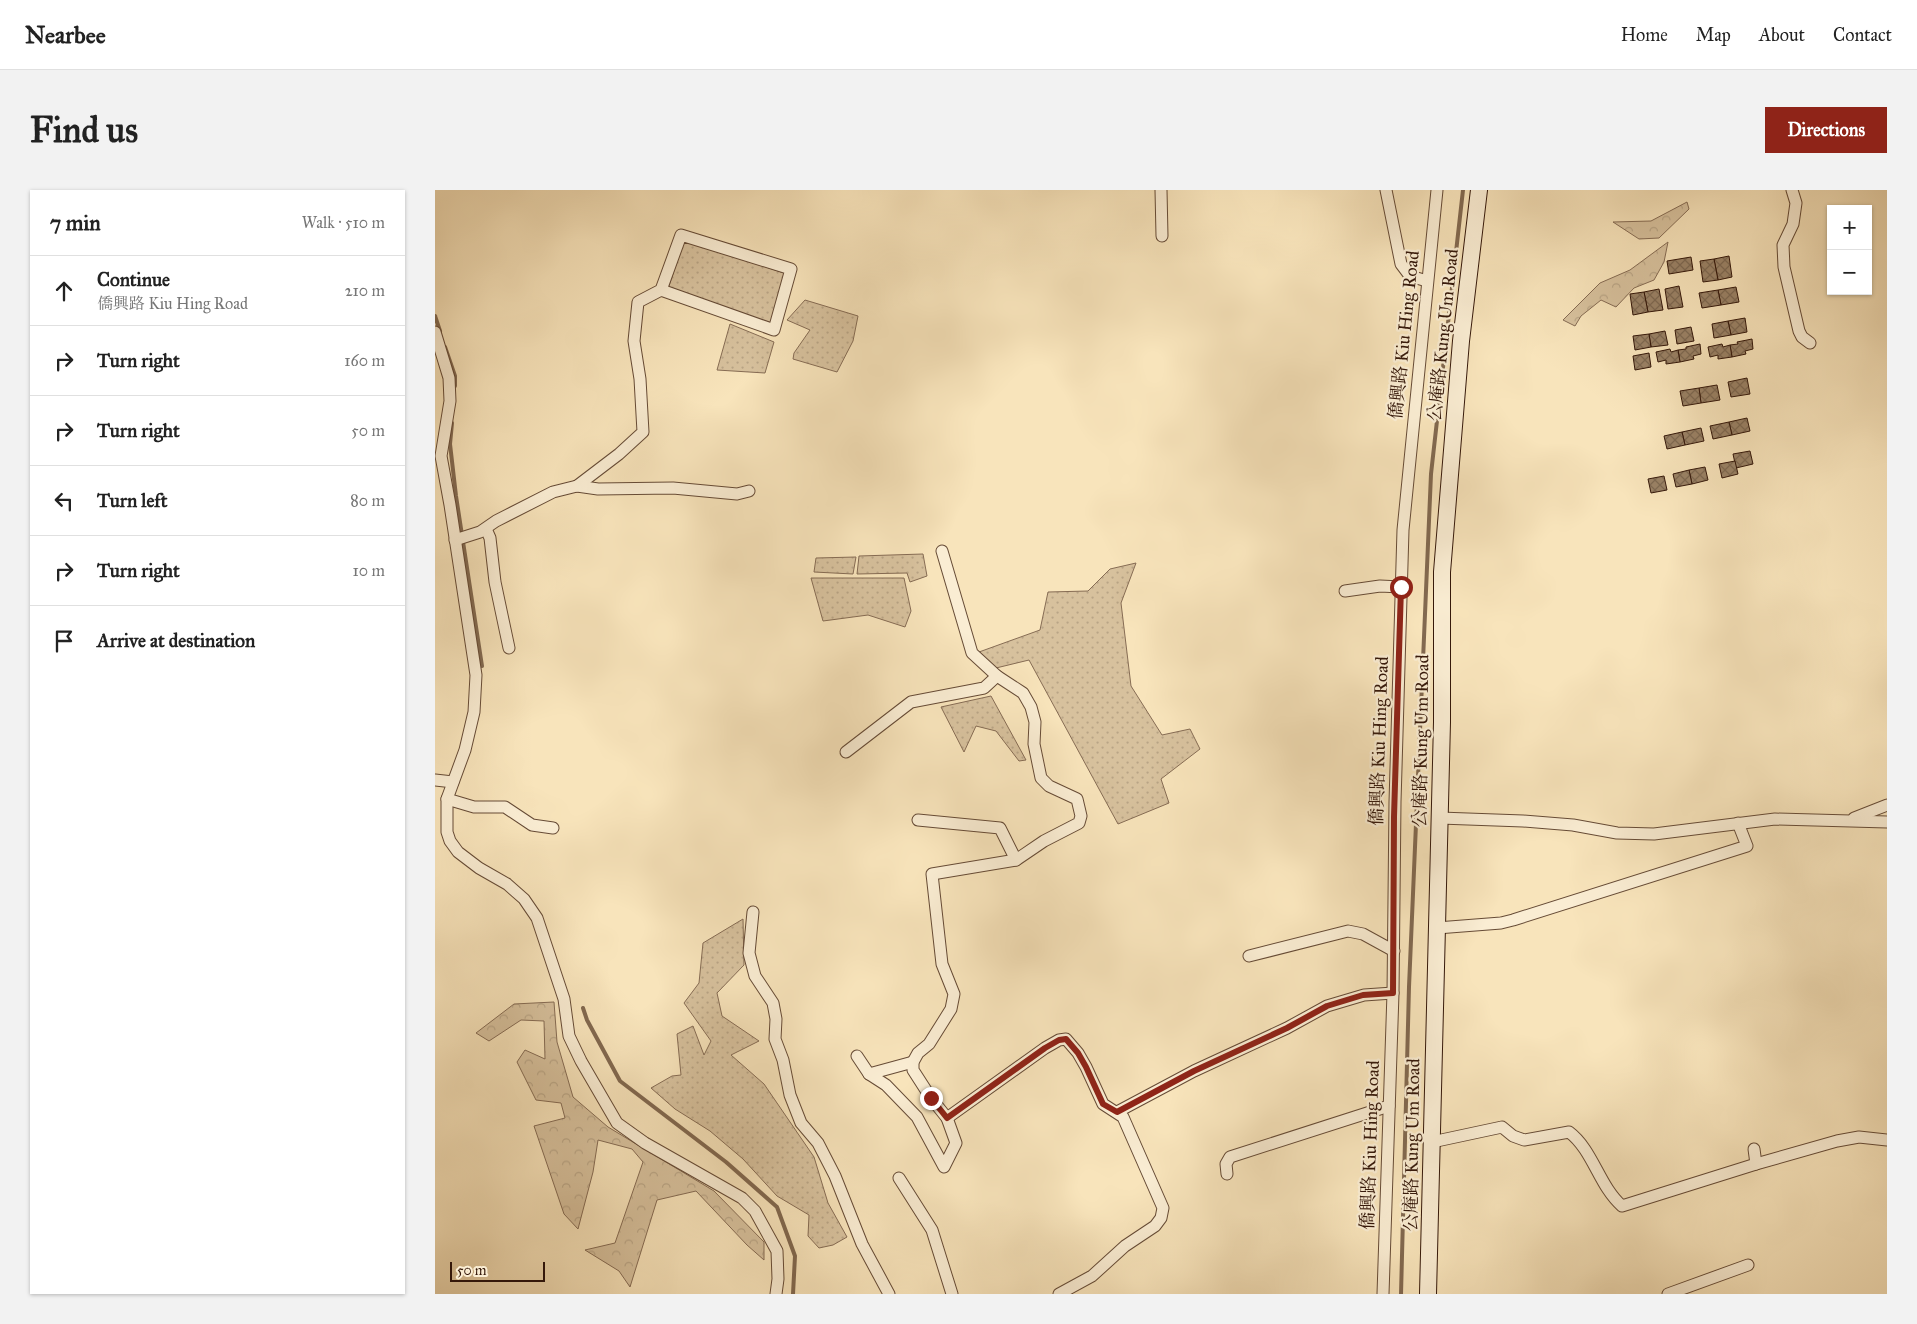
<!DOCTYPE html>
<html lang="en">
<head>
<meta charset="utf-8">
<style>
	body { margin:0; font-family:"IM FELL Great Primer","Noto Serif TC",serif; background:#f2f2f2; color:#222 }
	.controls { position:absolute; right:15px; top:15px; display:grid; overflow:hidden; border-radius:0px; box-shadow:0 1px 4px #0004 }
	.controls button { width:45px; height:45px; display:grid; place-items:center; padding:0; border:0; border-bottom:1px solid #e0e0e0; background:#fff; color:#222; font:25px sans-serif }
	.scale { position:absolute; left:15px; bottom:12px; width:95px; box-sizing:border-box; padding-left:5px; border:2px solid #35180a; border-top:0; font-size:14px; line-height:18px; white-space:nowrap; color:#35180a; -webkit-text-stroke:4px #faedd3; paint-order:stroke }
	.stop { position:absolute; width:15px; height:15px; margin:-11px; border:4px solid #8f2418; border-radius:50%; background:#fff }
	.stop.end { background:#8f2418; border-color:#fff; box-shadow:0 1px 5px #0008 }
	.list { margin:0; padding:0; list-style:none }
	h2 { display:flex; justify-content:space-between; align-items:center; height:65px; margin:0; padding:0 20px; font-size:21px }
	h2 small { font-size:16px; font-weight:400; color:#767676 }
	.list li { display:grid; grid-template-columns:32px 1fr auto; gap:15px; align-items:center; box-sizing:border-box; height:70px; padding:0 20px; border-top:1px solid #e0e0e0 }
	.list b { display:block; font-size:19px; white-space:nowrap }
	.list p { margin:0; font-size:16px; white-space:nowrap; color:#767676 }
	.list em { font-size:16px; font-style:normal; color:#767676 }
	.icon { flex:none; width:28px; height:28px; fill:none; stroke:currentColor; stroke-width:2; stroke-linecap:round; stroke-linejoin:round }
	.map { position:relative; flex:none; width:1452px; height:1104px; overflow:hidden; border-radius:0px }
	header { display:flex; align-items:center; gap:30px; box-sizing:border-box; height:70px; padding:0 25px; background:#fff; border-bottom:1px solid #e0e0e0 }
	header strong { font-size:24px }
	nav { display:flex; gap:28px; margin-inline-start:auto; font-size:18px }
	.intro { display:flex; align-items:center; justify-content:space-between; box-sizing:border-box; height:120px; padding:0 30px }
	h1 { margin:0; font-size:35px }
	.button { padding:12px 22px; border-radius:0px; background:#8f2418; color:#fff; font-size:18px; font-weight:700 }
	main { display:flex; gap:30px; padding:0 30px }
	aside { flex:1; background:#fff; border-radius:0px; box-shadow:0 1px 4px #0004 }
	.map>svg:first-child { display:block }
</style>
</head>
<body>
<header>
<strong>Nearbee</strong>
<nav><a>Home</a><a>Map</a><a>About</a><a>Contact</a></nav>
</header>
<div class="intro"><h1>Find us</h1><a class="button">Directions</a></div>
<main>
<aside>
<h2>7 min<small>Walk · 510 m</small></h2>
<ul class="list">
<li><svg class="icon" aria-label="ahead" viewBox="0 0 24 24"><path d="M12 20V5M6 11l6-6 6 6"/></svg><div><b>Continue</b><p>僑興路 Kiu Hing Road</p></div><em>210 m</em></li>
<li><svg class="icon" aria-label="right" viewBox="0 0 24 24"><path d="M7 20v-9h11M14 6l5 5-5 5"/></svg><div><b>Turn right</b></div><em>160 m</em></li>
<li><svg class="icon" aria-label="right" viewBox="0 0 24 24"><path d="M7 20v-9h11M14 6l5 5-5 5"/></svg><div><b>Turn right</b></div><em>50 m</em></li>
<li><svg class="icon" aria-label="left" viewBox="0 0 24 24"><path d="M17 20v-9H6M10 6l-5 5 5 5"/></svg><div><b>Turn left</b></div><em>80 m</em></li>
<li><svg class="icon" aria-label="right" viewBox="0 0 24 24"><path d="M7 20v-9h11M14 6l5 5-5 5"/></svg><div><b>Turn right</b></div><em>10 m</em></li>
<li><svg class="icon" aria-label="arrive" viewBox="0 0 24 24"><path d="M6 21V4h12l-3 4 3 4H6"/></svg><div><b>Arrive at destination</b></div></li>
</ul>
</aside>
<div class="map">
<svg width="1452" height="1104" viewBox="0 0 1452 1104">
	<defs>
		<pattern id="grass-dots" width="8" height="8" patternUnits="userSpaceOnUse" patternTransform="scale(1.25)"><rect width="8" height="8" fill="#d7c19d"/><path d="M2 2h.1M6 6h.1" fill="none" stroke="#b9a586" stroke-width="1.8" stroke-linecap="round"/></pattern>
		<pattern id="forest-crowns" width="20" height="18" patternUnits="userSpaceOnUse" patternTransform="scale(1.25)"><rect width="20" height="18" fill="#d7c19d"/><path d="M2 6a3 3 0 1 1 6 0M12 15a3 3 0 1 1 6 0" fill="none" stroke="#b9a586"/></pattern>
		<pattern id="building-cross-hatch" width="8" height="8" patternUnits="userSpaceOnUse" patternTransform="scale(1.25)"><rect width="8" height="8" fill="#9a8266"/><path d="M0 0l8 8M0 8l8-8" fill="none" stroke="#7e6952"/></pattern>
	</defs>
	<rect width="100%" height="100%" fill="#f8e4bb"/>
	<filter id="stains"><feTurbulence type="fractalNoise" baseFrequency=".004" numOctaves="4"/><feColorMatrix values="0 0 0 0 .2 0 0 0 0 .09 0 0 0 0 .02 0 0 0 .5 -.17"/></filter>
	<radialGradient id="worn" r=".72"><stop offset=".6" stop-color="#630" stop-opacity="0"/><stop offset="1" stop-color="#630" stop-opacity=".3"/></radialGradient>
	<!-- grass -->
	<g fill="url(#grass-dots)" stroke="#866c54">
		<polygon points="249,50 352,84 336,133 233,99"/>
		<polygon points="370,110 423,126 418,151 402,182 358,169 359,163 375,140 352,130"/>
		<polygon points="295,134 339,152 330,183 282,180"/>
		<polygon points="488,364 492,386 475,392 472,383 422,384 424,366"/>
		<polygon points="421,367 418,384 379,382 381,368"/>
		<polygon points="701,373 686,413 696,496 727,545 755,539 765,559 726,589 734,613 683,634 594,470 561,478 544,462 605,440 613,402 653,401 675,379"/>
		<polygon points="376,388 469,388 476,421 470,437 433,425 388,431"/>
		<polygon points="556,506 591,570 584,571 561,541 541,536 529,562 506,517"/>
		<polygon points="308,729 309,775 282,803 287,826 324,851 296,865 329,894 379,967 393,1013 412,1047 398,1055 384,1058 373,1046 374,1025 342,1006 308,969 275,941 240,919 216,898 237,886 246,885 242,844 258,836 269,865 276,851 249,813 264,793 268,753"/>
	</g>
	<!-- forest -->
	<g fill="url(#forest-crowns)" stroke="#866c54">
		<polygon points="1252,12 1254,19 1224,48 1204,49 1178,32 1216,31"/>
		<polygon points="1233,52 1229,72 1219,90 1199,98 1181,117 1166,110 1146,126 1140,136 1128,130 1165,93 1195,80"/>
		<polygon points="119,812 122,852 138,907 173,937 279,1001 329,1052 329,1070 312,1055 261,1001 222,1010 195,1097 184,1081 150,1060 180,1053 208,972 197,959 163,950 158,982 143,1039 129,1024 99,936 130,928 126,913 101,910 82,872 90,860 110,869 109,831 86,830 54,851 41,843 79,814"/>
	</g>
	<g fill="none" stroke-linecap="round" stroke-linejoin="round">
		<!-- stream -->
		<g stroke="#826950" stroke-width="4">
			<polyline points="0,126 5,141"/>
			<polyline points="10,157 20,186 20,196"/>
			<polyline points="17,233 15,254 21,306 47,476"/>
			<polyline points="148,818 152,830 185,891 291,972 342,1017 360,1066 358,1104"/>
			<polyline points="966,1104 974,797 996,284 1028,0"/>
		</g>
	</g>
	<!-- building -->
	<g fill="url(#building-cross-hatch)" stroke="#35180a">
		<polygon points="1294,66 1297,87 1283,90 1279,69"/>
		<polygon points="1256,67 1258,80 1234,84 1232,71"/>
		<polygon points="1279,69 1283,90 1268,92 1265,71"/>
		<polygon points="1244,96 1248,117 1233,119 1230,99"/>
		<polygon points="1301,97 1304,112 1286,115 1283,100"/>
		<polygon points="1224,99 1228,120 1213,122 1209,102"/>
		<polygon points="1283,100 1286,115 1267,118 1264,103"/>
		<polygon points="1209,102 1213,122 1198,125 1195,104"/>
		<polygon points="1310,128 1312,142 1296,145 1293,131"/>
		<polygon points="1293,131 1296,145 1279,148 1277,134"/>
		<polygon points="1256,137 1259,151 1242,154 1240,140"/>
		<polygon points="1230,141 1233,155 1216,157 1214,144"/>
		<polygon points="1214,144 1216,157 1200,160 1198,146"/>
		<polygon points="1317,149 1318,159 1310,161 1311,164 1297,167 1295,155 1303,154 1302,152"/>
		<polygon points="1265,154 1266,164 1258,166 1259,169 1245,172 1243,160 1251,159 1251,157"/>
		<polygon points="1287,154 1288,157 1295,155 1297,167 1283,169 1283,165 1275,167 1273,157"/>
		<polygon points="1235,159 1236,162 1243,160 1245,172 1231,174 1231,170 1223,172 1221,162"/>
		<polygon points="1214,163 1216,177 1200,180 1198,166"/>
		<polygon points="1312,188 1315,204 1296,207 1293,192"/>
		<polygon points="1282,195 1285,210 1266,213 1264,198"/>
		<polygon points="1264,198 1266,213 1248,216 1245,201"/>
		<polygon points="1312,228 1315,241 1297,245 1294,232"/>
		<polygon points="1294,232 1297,245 1278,249 1275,236"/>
		<polygon points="1266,238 1269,251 1250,255 1247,242"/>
		<polygon points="1247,242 1250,255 1232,259 1229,246"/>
		<polygon points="1315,261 1318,274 1301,278 1298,264"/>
		<polygon points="1300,271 1303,284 1287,288 1284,274"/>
		<polygon points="1270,277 1273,290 1257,294 1254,280"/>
		<polygon points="1254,280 1257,294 1241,297 1238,284"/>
		<polygon points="1229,286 1232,300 1216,303 1213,289"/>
	</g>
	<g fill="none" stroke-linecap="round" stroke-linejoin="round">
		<defs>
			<g id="street">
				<polyline points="726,0 727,46"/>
				<polyline points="951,0 966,74 975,86 992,91"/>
				<polyline points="1357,0 1361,13 1358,34 1348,55 1349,77 1364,141 1367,147 1375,153"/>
				<polyline points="0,142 14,188 15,211 6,266 15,315 41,485 39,522 30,560 12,609 12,642 15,651 23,662 44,678 72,694 89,709 102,728 129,809 134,846 146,871 182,933 210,953 307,1008 320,1021 342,1061 343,1089 341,1104"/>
				<polyline points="142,296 184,264 208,242 205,189 199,151 203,112 226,100 246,45 356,79 339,140 226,100"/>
				<polyline points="51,339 55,348 60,392 74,458"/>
				<polyline points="20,350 45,342 61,331 118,302 142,296 163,299 238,298 302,304 314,301"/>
				<polyline points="910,401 945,396 966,397"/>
				<polyline points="411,562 476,512 549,498 562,486"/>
				<polyline points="0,590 18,592"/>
				<polyline points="12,609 39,617 70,617 97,635 118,638"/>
				<polyline points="1005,628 1088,631 1138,635 1182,643 1219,644 1340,629 1452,632"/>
				<polyline points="1419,628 1452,615"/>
				<polyline points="483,630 565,638 581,670"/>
				<polyline points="318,722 314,763 320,786 338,813 341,829 340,849 348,870 355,905 366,933 383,953 400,986 427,1054 454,1104"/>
				<polyline points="1002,738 1066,733 1078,730 1312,656 1303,633"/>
				<polyline points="814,766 913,741 928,744 959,761"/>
				<polyline points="422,866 434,884 451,895 482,927 509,977 521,953 512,928 496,908 478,880 478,872 483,863 494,854 516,819 519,804 507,774 497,684 581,670 609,651 644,633 646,626 642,609 614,596 606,588 599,554 600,532 596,517 588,503 562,486 537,463 507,361"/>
				<polyline points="434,884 478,872"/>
				<polyline points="682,922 759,881 852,838 892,816 929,805 958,803"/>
				<polyline points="512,928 610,858 624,850 631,849 643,863 651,877 668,914 688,927 728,1018 726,1028 720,1036 690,1056 657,1086 624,1104"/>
				<path d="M997,952L1067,937L1078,946L1089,950L1134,942C1158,960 1164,996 1187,1016L1321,974L1402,951L1424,947L1452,950"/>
				<polyline points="1319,959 1321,974"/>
				<polyline points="792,984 791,974 795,967 954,916"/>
				<polyline points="464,988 497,1040 517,1104"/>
				<polyline points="948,1104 958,803 960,612 968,340 1002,0"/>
				<polyline points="1233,1104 1313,1075"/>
			</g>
			<polyline id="secondary" points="993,1104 1007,532 1007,382 1026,151 1044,0"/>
		</defs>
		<!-- street casing -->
		<use href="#street" stroke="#664b36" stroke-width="13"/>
		<!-- secondary casing -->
		<use href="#secondary" stroke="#35180a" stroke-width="18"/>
		<!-- street -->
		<use href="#street" stroke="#faedd3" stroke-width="11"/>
		<!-- secondary -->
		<use href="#secondary" stroke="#faedd3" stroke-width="16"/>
	</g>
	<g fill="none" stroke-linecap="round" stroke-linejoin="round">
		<!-- route -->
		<polyline stroke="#8f2418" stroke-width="6" points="496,908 512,928 610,858 624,850 631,849 643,863 651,877 668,914 682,922 759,881 852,838 892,816 928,805 958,803 959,627 966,397"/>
	</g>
	<g text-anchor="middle" stroke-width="4.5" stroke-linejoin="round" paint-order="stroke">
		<!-- street labels -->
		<g font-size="18" fill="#35180a" stroke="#faedd3">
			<text transform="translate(969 145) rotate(-84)" y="6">僑興路 Kiu Hing Road</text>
			<text transform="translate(1008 145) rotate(-84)" y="6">公庵路 Kung Um Road</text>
			<text transform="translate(944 551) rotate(-88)" y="6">僑興路 Kiu Hing Road</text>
			<text transform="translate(986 551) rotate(-89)" y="6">公庵路 Kung Um Road</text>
			<text transform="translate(935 955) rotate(-88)" y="6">僑興路 Kiu Hing Road</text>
			<text transform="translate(977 955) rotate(-89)" y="6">公庵路 Kung Um Road</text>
		</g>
	</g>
	<rect width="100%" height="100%" filter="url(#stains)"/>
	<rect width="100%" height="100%" fill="url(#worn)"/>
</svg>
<div class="controls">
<button>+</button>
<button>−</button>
</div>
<div class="scale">50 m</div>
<div class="stop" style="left:966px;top:397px"></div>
<div class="stop end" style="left:496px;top:908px"></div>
</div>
</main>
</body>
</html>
